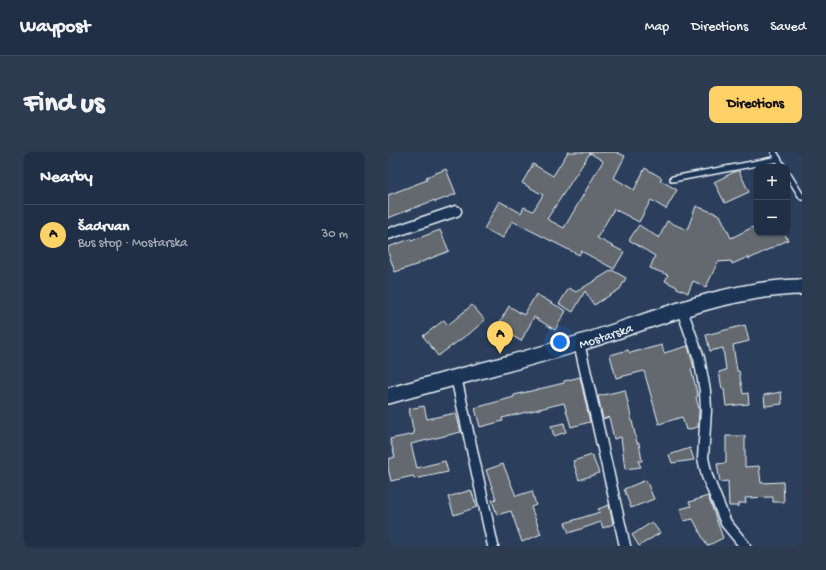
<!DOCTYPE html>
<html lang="en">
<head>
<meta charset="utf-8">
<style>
	body { margin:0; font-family:"Gochi Hand",sans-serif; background:#2d3b50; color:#f1f3f6 }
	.controls { position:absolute; right:12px; top:12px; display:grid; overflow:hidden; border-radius:8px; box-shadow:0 1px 3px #0004 }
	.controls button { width:36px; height:36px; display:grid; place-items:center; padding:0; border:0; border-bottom:1px solid #3d4a5e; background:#202f45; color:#f1f3f6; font:20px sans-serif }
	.you { position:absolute; left:172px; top:190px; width:14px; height:14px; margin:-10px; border:3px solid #fff; border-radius:50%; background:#1a73e8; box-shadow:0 0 0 6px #1a73e833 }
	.badge { display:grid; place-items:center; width:26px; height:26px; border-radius:50%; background:#ffd166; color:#111; font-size:13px; font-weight:700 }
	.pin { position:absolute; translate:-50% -33px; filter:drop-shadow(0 1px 2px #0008) }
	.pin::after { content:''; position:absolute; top:21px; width:14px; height:12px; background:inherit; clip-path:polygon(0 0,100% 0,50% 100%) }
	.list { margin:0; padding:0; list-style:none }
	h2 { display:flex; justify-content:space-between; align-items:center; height:52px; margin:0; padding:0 16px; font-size:17px }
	h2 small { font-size:13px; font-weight:400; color:#a2a9b3 }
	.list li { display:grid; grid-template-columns:26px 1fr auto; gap:12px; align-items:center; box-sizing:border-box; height:60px; padding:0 16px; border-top:1px solid #3d4a5e }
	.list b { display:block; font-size:15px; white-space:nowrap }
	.list p { margin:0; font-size:13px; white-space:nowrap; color:#a2a9b3 }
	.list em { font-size:13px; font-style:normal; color:#a2a9b3 }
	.map { position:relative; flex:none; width:414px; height:394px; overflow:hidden; border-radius:8px }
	header { display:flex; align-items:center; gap:24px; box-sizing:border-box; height:56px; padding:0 20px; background:#202f45; border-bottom:1px solid #3d4a5e }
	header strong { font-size:19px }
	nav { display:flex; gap:22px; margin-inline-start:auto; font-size:14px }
	.intro { display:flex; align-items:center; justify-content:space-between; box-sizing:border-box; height:96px; padding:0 24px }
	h1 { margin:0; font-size:28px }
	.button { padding:10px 18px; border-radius:8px; background:#ffd166; color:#111; font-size:14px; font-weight:700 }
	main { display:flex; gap:24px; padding:0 24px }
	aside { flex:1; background:#202f45; border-radius:8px; box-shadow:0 1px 3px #0004 }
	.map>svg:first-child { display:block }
</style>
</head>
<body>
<header>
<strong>Waypost</strong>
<nav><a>Map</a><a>Directions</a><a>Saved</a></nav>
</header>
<div class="intro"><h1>Find us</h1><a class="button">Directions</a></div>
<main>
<aside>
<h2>Nearby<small></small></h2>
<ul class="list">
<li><span class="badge">A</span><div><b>Šadrvan</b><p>Bus stop · Mostarska</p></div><em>30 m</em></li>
</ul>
</aside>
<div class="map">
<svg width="414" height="394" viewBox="0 0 414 394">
	<rect width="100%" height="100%" fill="#2b3f5c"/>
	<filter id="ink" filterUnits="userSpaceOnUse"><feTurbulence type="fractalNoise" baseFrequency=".025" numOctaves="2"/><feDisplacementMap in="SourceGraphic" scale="8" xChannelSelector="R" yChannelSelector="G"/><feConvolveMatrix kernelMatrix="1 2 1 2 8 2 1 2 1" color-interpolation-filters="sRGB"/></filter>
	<g filter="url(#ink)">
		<!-- building -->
		<g fill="#63696e" stroke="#e8f1f8" fill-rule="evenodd">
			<path d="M180,0H228L237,4L226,26L246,38L257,16L274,26L272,28L289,38L278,57L263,48L251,70L226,57L209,86L236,100L226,117L193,99L191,103L124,69L115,86L96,77L111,49L133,61L136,55L145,59L155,43L134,31L145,12L165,24ZM202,1L215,9L176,76L159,67Z"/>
			<polygon points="58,17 68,42 47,50 47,48 0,66 0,43 39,28 38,25"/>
			<polygon points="348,19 351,19 361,40 337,51 326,30"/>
			<polygon points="308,54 332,63 343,86 369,73 369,81 396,81 400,88 361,107 360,105 344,112 343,109 330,110 318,135 305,129 300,141 289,136 289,135 277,129 280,123 262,116 267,104 241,88 251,73 271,86 279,69 299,78"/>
			<polygon points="52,78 61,99 31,111 31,112 7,120 0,100 0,95 23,87 23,89"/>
			<polygon points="224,118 238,126 232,137 206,153 197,139 185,160 171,152 181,136 188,140"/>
			<polygon points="148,142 178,159 167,178 146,165 133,189 109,175 121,154 136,163"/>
			<polygon points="84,153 97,168 81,182 80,182 50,204 35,184 56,168 60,173"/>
			<polygon points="357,173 361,189 345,193 349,219 351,219 355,242 360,241 361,252 338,254 336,237 334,237 331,220 338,218 335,196 322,199 318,183"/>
			<polygon points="274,193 276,201 300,194 306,216 303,217 310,244 308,245 311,258 310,275 298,278 294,265 271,272 256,219 228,226 222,203 240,198 242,201"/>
			<polygon points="192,225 202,270 183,275 176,251 114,266 115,269 92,275 87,256 126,245 126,243 176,231 176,229"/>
			<polygon points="237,238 249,291 251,291 254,309 250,309 253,315 237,317 233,285 226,287 221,265 215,267 210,244"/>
			<polygon points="393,240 394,252 377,254 376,243"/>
			<polygon points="36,254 39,267 68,261 73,280 23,292 29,316 57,309 60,320 26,327 25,324 3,329 0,316 0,307 7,305 2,287 26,282 21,257"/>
			<polygon points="176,271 178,280 166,284 163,274"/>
			<polygon points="338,284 357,284 357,315 371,314 373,331 395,330 396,350 385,350 385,345 357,346 358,351 351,351 351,354 341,354 340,329 332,330 329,312 338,311"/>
			<polygon points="302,296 306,308 284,311 281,303"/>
			<polygon points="204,303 211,321 191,328 185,309"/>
			<polygon points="115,312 128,344 144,339 148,353 143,355 153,382 134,390 123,359 109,363 104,348 108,347 98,318"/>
			<polygon points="258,328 266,347 243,356 236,337"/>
			<polygon points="83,338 89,355 66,363 60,345"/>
			<polygon points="320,344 335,386 319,394 305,367 296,369 292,357 303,354 301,350"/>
			<polygon points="221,353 225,372 215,376 213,370 181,381 177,371 212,360 210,357"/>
			<polygon points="264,370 272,381 251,394 244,383"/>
		</g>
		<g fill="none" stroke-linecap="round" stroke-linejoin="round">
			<defs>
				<g id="service">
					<polyline points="386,0 395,15"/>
					<polyline points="399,21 414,45"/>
					<polyline points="285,27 390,7"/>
				</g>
				<g id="minor">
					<polyline points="0,82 68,59"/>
					<polyline points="294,158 311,206 317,239 318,258 315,306 319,324 338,371 357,394"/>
					<polyline points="191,191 237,394"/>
					<polyline points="68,225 105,394"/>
				</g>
				<g id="secondary">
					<path id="s1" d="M0,244C64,226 129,210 192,191C264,169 337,136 414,135"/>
				</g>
			</defs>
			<!-- service casing -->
			<use href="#service" stroke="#e8f1f8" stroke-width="8"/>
			<!-- minor casing -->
			<use href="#minor" stroke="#e8f1f8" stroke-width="13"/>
			<!-- secondary casing -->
			<use href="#secondary" stroke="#e8f1f8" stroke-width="18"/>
			<!-- service -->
			<use href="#service" stroke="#1d3557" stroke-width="5"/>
			<!-- minor -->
			<use href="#minor" stroke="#1d3557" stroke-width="10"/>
			<!-- secondary -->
			<use href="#secondary" stroke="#1d3557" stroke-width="15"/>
		</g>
	</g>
	<g text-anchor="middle" stroke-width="3" stroke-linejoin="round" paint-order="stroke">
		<!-- street labels -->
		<g font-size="13" fill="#e8f1f8" stroke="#1d3557">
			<text dy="5" stroke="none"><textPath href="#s1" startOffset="226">Mostarska</textPath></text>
		</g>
	</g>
</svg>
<div class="controls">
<button>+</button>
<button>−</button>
</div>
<div class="you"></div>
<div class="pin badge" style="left:112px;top:202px">A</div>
</div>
</main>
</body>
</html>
